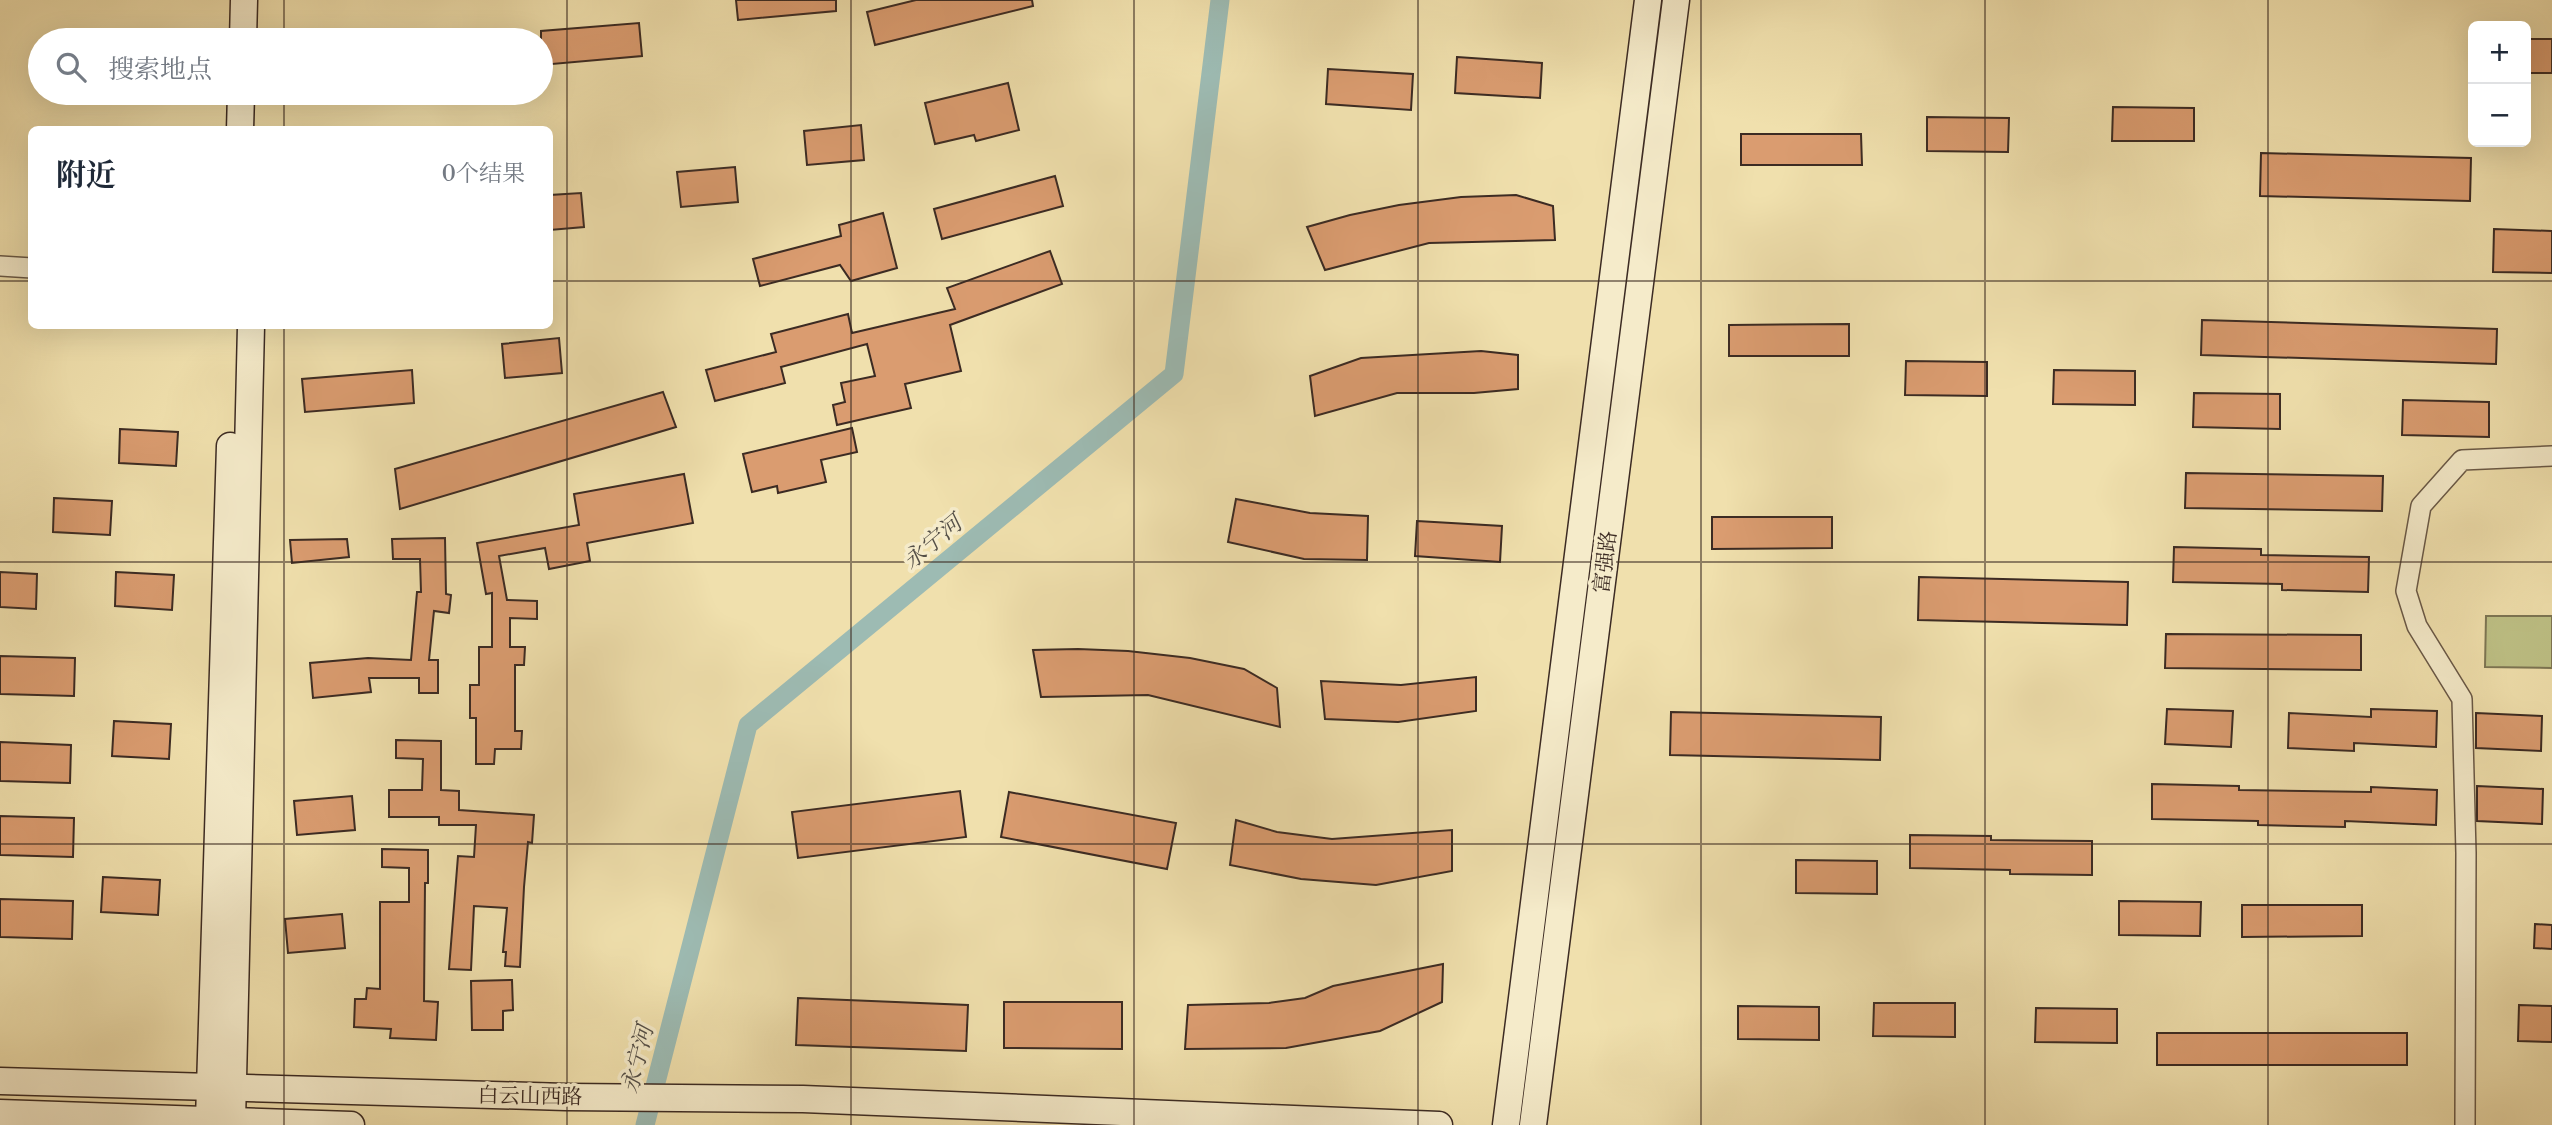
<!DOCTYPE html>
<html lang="zh">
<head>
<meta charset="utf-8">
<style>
	body { margin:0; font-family:"Libre Caslon Text","Noto Serif SC",serif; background:#f2f2f3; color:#1f2937 }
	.controls { position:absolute; right:21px; top:21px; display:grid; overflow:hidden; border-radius:10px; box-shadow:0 7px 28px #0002 }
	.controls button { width:63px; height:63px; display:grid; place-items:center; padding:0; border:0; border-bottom:2px solid #e0e1e3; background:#fff; color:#1f2937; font:35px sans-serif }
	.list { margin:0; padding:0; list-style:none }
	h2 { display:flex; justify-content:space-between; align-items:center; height:91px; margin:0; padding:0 28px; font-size:30px }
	h2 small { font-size:23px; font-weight:400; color:#747a83 }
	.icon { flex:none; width:38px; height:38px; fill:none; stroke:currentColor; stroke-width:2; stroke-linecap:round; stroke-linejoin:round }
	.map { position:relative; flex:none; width:2552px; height:1125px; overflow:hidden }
	.search { position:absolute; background:#fff; box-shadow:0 7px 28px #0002; left:28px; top:28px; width:525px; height:77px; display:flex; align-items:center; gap:18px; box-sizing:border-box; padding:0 24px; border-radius:38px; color:#747a83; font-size:26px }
	.panel { position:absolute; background:#fff; box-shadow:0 7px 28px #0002; left:28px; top:126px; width:525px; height:203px; border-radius:10px }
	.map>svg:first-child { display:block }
</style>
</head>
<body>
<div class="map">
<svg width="2552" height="1125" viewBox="0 0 2552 1125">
	<rect width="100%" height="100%" fill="#f0e0ad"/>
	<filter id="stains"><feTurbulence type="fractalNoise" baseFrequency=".00286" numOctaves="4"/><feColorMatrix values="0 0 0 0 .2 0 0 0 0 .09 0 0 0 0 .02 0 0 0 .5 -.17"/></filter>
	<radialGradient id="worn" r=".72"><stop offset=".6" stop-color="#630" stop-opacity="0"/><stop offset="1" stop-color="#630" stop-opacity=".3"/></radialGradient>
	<!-- green -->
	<polygon fill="#bec186" stroke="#7d7654" stroke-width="2" points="2486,616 2552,616 2552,668 2485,667"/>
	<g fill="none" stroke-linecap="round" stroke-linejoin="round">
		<!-- canal -->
		<polyline stroke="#9dbbb3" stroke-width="19" points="645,1125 748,725 1174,374 1220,0"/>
	</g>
	<!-- building -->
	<g fill="#da9c70" stroke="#3c2b23" stroke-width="2">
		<polygon points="736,0 836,0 836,11 738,20"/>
		<polygon points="916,0 1032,0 1033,6 875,45 867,12"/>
		<polygon points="639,23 642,56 541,65 541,31"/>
		<rect x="2526" y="39" width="26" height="34"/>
		<polygon points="1457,57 1542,63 1540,98 1455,93"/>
		<polygon points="1328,69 1413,74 1411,110 1326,104"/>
		<polygon points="1008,83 1019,130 976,141 974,135 935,144 925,103"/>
		<polygon points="2113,107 2194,108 2194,141 2112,141"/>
		<polygon points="1927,117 2009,118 2008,152 1927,151"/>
		<polygon points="861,125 864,160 807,165 804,131"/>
		<polygon points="1741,134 1861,134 1862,165 1741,165"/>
		<polygon points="2261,153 2471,158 2470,201 2260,196"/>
		<polygon points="735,167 738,202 681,207 677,172"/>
		<polygon points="1055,176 1063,206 942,239 934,209"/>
		<polygon points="581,193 584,227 550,230 550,195"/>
		<polygon points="1516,195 1553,206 1555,240 1429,243 1325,270 1307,227 1350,215 1399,205 1461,197"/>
		<polygon points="883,213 897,268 851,281 840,265 760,286 753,259 841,236 839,225"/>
		<polygon points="2494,229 2552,231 2552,273 2493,272"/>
		<polygon points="1050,251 1062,284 950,325 961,371 905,384 911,408 837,425 833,405 845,402 841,383 875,376 867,344 781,367 785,383 715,401 706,370 776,352 771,334 848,314 852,333 955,309 947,288"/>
		<polygon points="2202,320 2497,329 2496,364 2201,355"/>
		<polygon points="1849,324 1849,356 1729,356 1729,325"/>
		<polygon points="559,338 562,373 505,378 502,344"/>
		<polygon points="1481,351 1518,355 1518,389 1474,393 1397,393 1315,416 1310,376 1361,358"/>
		<polygon points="1906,361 1987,362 1987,396 1905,395"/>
		<polygon points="412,370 414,403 305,412 302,379"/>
		<polygon points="2054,370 2135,371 2135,405 2053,404"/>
		<polygon points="663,392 676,427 400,509 395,469"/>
		<polygon points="2194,393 2280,394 2280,429 2193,427"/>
		<polygon points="2403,400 2489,402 2489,437 2402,435"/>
		<polygon points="852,428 857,452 821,460 826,482 778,493 777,486 752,492 743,454"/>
		<polygon points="120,429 178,432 176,466 119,463"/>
		<polygon points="2186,473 2383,476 2382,511 2185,508"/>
		<polygon points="684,474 693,523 587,543 590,561 549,569 545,548 499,556 507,600 537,601 537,619 510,618 510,647 525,647 524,665 515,665 515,731 522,731 521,749 495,749 494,764 476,764 476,718 470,718 470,685 479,685 479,647 492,647 492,593 486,594 477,543 579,525 574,494"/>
		<polygon points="54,498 112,501 110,535 53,532"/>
		<polygon points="1236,499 1310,513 1368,516 1367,560 1304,559 1228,542"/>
		<polygon points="1712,517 1832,517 1832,548 1712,549"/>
		<polygon points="1417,521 1502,526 1500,562 1415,556"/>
		<polygon points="445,538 446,594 451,595 449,613 434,611 429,660 438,660 438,693 419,693 419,678 369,678 371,692 313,698 310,663 368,658 411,660 417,592 421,592 420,559 393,559 392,539"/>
		<polygon points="347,539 349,557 292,563 290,540"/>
		<polygon points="2174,547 2261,549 2261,555 2369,557 2368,592 2282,590 2282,584 2173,582"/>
		<polygon points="0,572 37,574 36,609 0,607"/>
		<polygon points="116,572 174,575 172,610 115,606"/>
		<polygon points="1919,577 2128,582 2127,625 1918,620"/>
		<polygon points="2166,634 2361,635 2361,670 2165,668"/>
		<polygon points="1078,649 1128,651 1190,658 1244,669 1277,688 1280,727 1148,695 1041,697 1033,650"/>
		<polygon points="0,656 75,658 74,696 0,694"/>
		<polygon points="1476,677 1476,711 1398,722 1325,719 1321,681 1401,685"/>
		<polygon points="2167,709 2233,711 2231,747 2165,744"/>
		<polygon points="2371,709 2437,711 2436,747 2354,743 2354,751 2288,748 2289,713 2371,717"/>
		<polygon points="1671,712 1881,717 1880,760 1670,755"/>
		<polygon points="2476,713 2542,716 2541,751 2476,748"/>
		<polygon points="114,721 171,724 169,759 112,756"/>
		<polygon points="396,740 441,741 441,790 459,791 459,810 534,815 532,843 528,842 524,887 520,967 505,966 506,952 503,952 507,908 474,906 471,970 449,969 458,856 474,857 476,825 439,825 439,817 389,817 389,790 422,790 423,759 396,758"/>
		<polygon points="0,742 71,745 70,783 0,781"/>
		<polygon points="2152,784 2239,786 2239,790 2371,792 2371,787 2437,790 2436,825 2345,821 2345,827 2258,825 2258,821 2152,819"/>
		<polygon points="2477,786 2543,789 2542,824 2477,821"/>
		<polygon points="960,791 966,837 798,858 792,812"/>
		<polygon points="1009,792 1176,823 1167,869 1001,837"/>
		<polygon points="352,796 355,830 297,835 294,801"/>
		<polygon points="0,816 74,818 73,857 0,855"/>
		<polygon points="1236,820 1277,832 1332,839 1452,830 1452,871 1376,885 1301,879 1230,865"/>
		<polygon points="1910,835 1991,836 1991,840 2092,841 2092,875 2010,874 2010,870 1910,868"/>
		<polygon points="382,849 428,850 428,883 425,883 424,1001 438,1002 436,1040 390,1038 391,1029 354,1027 355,999 366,999 367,988 380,989 380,902 409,902 409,868 382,867"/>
		<polygon points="1796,860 1877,861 1877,894 1796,893"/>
		<polygon points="103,877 160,880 158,915 101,912"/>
		<polygon points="0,899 73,901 72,939 0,937"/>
		<polygon points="2119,901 2201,902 2200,936 2119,935"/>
		<polygon points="2242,905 2362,905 2362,936 2242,937"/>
		<polygon points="342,914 345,948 288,953 285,919"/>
		<polygon points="2535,924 2552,925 2552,949 2534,948"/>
		<polygon points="1443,964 1442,1002 1380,1031 1286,1048 1185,1049 1188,1005 1269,1003 1305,998 1333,986"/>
		<polygon points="512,980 513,1010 503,1011 503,1030 472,1030 471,981"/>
		<polygon points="798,998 968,1005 966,1051 796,1045"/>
		<polygon points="1004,1002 1122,1002 1122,1049 1004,1048"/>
		<polygon points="1874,1003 1955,1003 1955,1037 1873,1036"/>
		<polygon points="2519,1005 2552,1006 2552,1042 2518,1041"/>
		<polygon points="1738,1006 1819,1007 1819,1040 1738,1039"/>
		<polygon points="2036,1008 2117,1009 2117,1043 2035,1042"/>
		<rect x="2157" y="1033" width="250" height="32"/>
	</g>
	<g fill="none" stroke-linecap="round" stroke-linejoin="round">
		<defs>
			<g id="street">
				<polyline points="0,266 32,268"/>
				<polyline points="2465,1125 2466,853 2462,699 2417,626 2406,591 2421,506 2462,460 2552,456"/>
			</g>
			<g id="secondary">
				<polyline points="243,40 244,0"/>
				<polyline points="240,130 241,93"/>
				<polyline points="0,1081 566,1097 803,1099 1439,1125"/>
				<polyline points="0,1113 351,1125"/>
				<polyline points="209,1120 230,446"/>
				<polyline points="232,1121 251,326"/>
				<polyline points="1506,1125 1648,0"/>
				<polyline points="1533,1125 1676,0"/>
			</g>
		</defs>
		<!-- street casing -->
		<use href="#street" stroke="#695846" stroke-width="22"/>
		<!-- secondary casing -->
		<use href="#secondary" stroke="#3c2b23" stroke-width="29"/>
		<!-- street -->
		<use href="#street" stroke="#f5ebca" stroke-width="19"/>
		<!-- secondary -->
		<use href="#secondary" stroke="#f5ebca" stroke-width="26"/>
	</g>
	<!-- grid -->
	<path fill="none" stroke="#3c2b23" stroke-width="2" stroke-opacity="0.55" d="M284,0V40M567,0V1125M851,0V1125M1134,0V1125M1418,0V1125M1701,0V1125M1985,0V1125M2268,0V1125M284,93V130M0,281H32M550,281H2552M284,326V1125M0,562H2552M0,844H2552"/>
	<g text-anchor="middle" stroke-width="7" stroke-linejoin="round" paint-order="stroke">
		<!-- street labels -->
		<g font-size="21" fill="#3c2b23" stroke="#f5ebca">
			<text transform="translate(1605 562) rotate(-83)" y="7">富强路</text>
			<text transform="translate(530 1096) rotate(1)" y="7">白云山西路</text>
		</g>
		<!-- water labels -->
		<g font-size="23" font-style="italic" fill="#544f47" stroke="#f5ebca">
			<text transform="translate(932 542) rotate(-40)" y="8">永宁河</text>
			<text transform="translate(637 1059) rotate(-76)" y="8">永宁河</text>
		</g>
	</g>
	<rect width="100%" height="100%" filter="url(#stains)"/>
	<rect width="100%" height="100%" fill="url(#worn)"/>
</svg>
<div class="controls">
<button>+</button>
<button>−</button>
</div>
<div class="search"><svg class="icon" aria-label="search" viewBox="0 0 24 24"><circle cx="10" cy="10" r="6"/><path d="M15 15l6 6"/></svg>搜索地点</div>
<section class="panel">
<h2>附近<small>0个结果</small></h2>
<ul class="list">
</ul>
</section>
</div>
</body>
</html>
